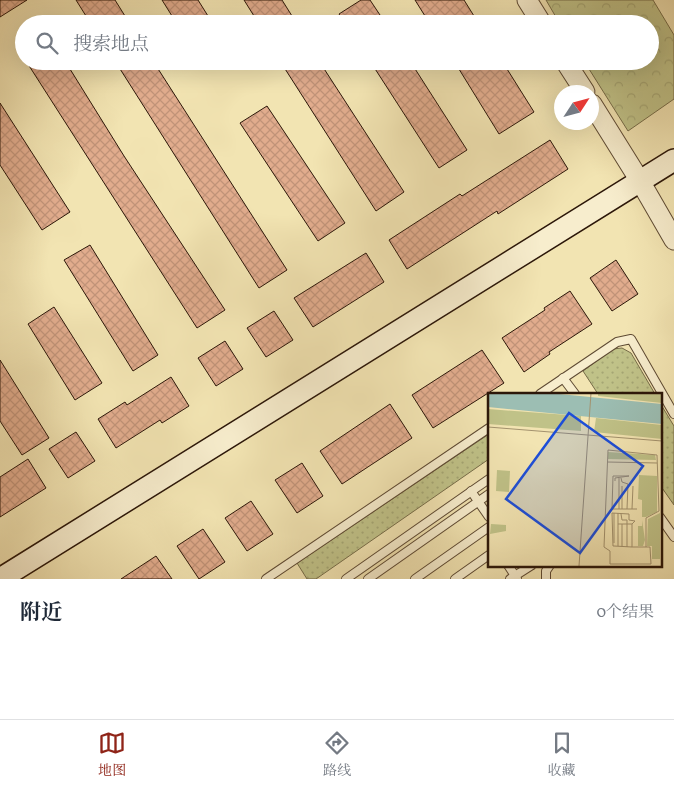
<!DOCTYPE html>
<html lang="zh">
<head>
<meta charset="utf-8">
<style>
	body { margin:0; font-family:Vollkorn,"Noto Serif SC",serif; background:#f2f2f3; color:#1f2937 }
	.compass { position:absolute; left:554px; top:85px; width:45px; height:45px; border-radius:50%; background:#fff; box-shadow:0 5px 20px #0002; rotate:54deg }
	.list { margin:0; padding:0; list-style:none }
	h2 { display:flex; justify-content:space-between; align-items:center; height:65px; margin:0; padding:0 20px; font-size:21px }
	h2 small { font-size:16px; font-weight:400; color:#747a83 }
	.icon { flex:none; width:28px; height:28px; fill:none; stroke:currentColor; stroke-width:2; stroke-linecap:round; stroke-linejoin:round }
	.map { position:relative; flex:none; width:674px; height:579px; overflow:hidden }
	.search { position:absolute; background:#fff; box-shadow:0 5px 20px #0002; left:15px; right:15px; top:15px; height:55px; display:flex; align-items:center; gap:12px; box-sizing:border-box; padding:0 18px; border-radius:28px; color:#747a83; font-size:19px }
	.sheet { height:140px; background:#fff }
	nav { display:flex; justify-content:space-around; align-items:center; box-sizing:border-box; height:70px; border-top:1px solid #e0e1e3; background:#fff; font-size:14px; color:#747a83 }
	nav a { display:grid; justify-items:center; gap:2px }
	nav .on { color:#8f2418 }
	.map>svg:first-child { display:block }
</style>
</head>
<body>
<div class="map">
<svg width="674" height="579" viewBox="0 0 674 579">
	<defs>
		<pattern id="grass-dots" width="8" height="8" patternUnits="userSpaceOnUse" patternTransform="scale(1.25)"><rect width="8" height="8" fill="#c0c288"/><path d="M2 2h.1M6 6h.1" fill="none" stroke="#a5a674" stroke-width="1.8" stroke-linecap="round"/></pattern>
		<pattern id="forest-crowns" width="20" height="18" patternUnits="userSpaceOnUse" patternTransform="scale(1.25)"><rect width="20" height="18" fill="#c0c288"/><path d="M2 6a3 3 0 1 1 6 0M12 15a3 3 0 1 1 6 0" fill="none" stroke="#a5a674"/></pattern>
		<pattern id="building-cross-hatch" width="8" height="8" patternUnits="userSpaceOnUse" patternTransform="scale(1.25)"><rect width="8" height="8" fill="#e1ac8d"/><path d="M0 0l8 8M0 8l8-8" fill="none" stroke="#c19378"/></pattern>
	</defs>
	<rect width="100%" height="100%" fill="#f2e4b2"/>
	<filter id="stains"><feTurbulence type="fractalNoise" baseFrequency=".004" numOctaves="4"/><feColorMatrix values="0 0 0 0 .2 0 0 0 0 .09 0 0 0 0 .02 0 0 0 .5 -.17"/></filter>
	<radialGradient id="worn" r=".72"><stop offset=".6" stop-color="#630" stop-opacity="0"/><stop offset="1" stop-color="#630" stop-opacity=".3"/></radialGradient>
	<!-- grass -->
	<g fill="url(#grass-dots)" stroke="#766c48">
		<polygon points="622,348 631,353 655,394 598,394 583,371 613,349"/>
		<polygon points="660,403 674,426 674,505 660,485"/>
		<polygon points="489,434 489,459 316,579 307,579 297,563"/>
	</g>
	<!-- forest -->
	<polygon fill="url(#forest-crowns)" stroke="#766c48" points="546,0 653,0 674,35 674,99 628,131 584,61 650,61 650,24 560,24"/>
	<!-- building -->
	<g fill="url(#building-cross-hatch)" stroke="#2c1709">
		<polygon points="0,0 27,0 0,17"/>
		<polygon points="76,0 115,0 130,24 91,24"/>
		<polygon points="162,0 198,0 213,24 177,24"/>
		<polygon points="244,0 282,0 297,24 259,24"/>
		<polygon points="361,0 370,0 386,24 346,24 339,14"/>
		<polygon points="415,0 464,0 479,24 430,24"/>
		<polygon points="26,61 65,61 124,156 225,310 197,328"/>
		<polygon points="115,61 153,61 287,270 259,288"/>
		<polygon points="280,61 319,61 404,192 376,211"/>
		<polygon points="370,61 410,61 467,150 439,168"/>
		<polygon points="454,61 502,61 534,112 499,134"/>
		<polygon points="0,103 70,212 42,230 0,165"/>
		<polygon points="267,106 345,223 318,241 240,123"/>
		<polygon points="550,140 568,169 498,214 497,211 407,269 389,240 460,194 462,196"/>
		<polygon points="90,245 158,355 133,371 64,260"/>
		<polygon points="366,253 384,282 313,327 294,298"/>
		<polygon points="616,260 638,294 612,311 590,278"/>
		<polygon points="570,291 592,324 549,352 550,354 524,372 502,338 545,310 544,308"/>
		<polygon points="54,307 102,383 75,400 28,324"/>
		<polygon points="274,311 293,340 266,357 247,328"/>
		<polygon points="225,341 243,369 216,386 198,358"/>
		<polygon points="482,350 504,383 433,428 412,395"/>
		<polygon points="0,360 49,438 22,455 0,421"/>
		<polygon points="171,377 189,406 162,423 160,420 116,448 98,419 125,402 127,405"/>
		<polygon points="390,404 412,438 342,484 320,451"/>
		<polygon points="76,432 95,461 68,478 49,449"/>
		<polygon points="28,459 46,488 0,517 0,477"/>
		<polygon points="302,463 323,496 297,513 275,480"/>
		<polygon points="251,501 273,534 247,551 225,518"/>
		<polygon points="203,529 225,562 199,579 177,546"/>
		<polygon points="156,556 172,579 121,579"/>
	</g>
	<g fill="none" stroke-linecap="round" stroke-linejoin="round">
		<defs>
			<g id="service">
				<polyline points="563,378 575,394"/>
				<polyline points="540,394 617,342 631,339 674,414"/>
				<polyline points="471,491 489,517"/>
				<polyline points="660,517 674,537"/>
				<polyline points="508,565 517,579"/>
				<polyline points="266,579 489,428"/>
				<polyline points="346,579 489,479"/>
				<polyline points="368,579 489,494"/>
				<polyline points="415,579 489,527"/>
				<polyline points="455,579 489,555"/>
				<polyline points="510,579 532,565"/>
				<polyline points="546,579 546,571 550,565"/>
			</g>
			<g id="tertiary">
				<polyline points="527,0 542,24"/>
				<polyline points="565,61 585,92"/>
				<polyline points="592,104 640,181 674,240"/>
			</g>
			<polyline id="secondary" points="0,579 674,160"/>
		</defs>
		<!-- service casing -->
		<use href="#service" stroke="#5e4a33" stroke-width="10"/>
		<!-- tertiary casing -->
		<use href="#tertiary" stroke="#5e4a33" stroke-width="21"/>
		<!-- secondary casing -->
		<use href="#secondary" stroke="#2c1709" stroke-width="24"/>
		<!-- service -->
		<use href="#service" stroke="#f7edcd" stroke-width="8"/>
		<!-- tertiary -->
		<use href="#tertiary" stroke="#f7edcd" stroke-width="19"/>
		<!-- secondary -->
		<use href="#secondary" stroke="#f7edcd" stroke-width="21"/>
	</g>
	<!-- overview -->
	<g transform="translate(488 393)">
		<rect width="174" height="174" fill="#f2e4b2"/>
		<path d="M120,59L167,62L168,67L120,66ZM151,82L169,83V119L158,124H154V107L150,106ZM172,120V166H164V153H159L160,126ZM154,127L157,147L155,153H150V133H154Z" fill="#c0c288"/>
		<path d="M110,0H174V10L110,3ZM0,16L93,23V38L0,31ZM108,25L174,32V46L106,39ZM9,77L22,78L21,99L8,98ZM3,131L18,132V138L2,141Z" fill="#c0c288"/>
		<path d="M0,0H61L174,11V31L0,14Z" fill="#9cbeb3"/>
		<path fill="none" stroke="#a3926e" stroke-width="1" d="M0,34L174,48M119,69L169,70M141,83H125L124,116H149M133,85L134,89L140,91L139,116M127,88V85L141,83M131,116V85M134,116V93M144,116L145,93M133,121L134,127H139V154M130,131H144V154M144,131L147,128L141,127V121L124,120L125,153H126L144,154H162L163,171H122V158L116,154L120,57L169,62L171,118L158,125V154M126,150V120M130,153V120M134,154V131M91,173L103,0"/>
		<path fill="#1d4ed8" fill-opacity="0.15" stroke="#1d4ed8" stroke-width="2.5" d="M81,20L155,73L92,160L18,106Z"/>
		<rect width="174" height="174" fill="none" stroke="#2c1709" stroke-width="2.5"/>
	</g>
	<rect width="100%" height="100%" filter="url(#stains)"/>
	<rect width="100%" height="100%" fill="url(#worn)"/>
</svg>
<svg class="compass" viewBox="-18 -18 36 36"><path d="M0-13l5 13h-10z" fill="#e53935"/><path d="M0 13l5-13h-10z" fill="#747a83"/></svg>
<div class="search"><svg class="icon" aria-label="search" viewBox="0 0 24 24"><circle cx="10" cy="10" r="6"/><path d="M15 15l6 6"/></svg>搜索地点</div>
</div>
<section class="sheet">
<h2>附近<small>0个结果</small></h2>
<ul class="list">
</ul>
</section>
<nav>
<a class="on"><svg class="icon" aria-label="map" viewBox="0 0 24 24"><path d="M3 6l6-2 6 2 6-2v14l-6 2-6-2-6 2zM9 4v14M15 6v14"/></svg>地图</a>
<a><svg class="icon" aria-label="directions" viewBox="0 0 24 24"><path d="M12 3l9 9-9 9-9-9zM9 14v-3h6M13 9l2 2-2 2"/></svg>路线</a>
<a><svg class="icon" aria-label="saved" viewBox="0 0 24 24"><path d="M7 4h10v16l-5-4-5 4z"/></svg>收藏</a>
</nav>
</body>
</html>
